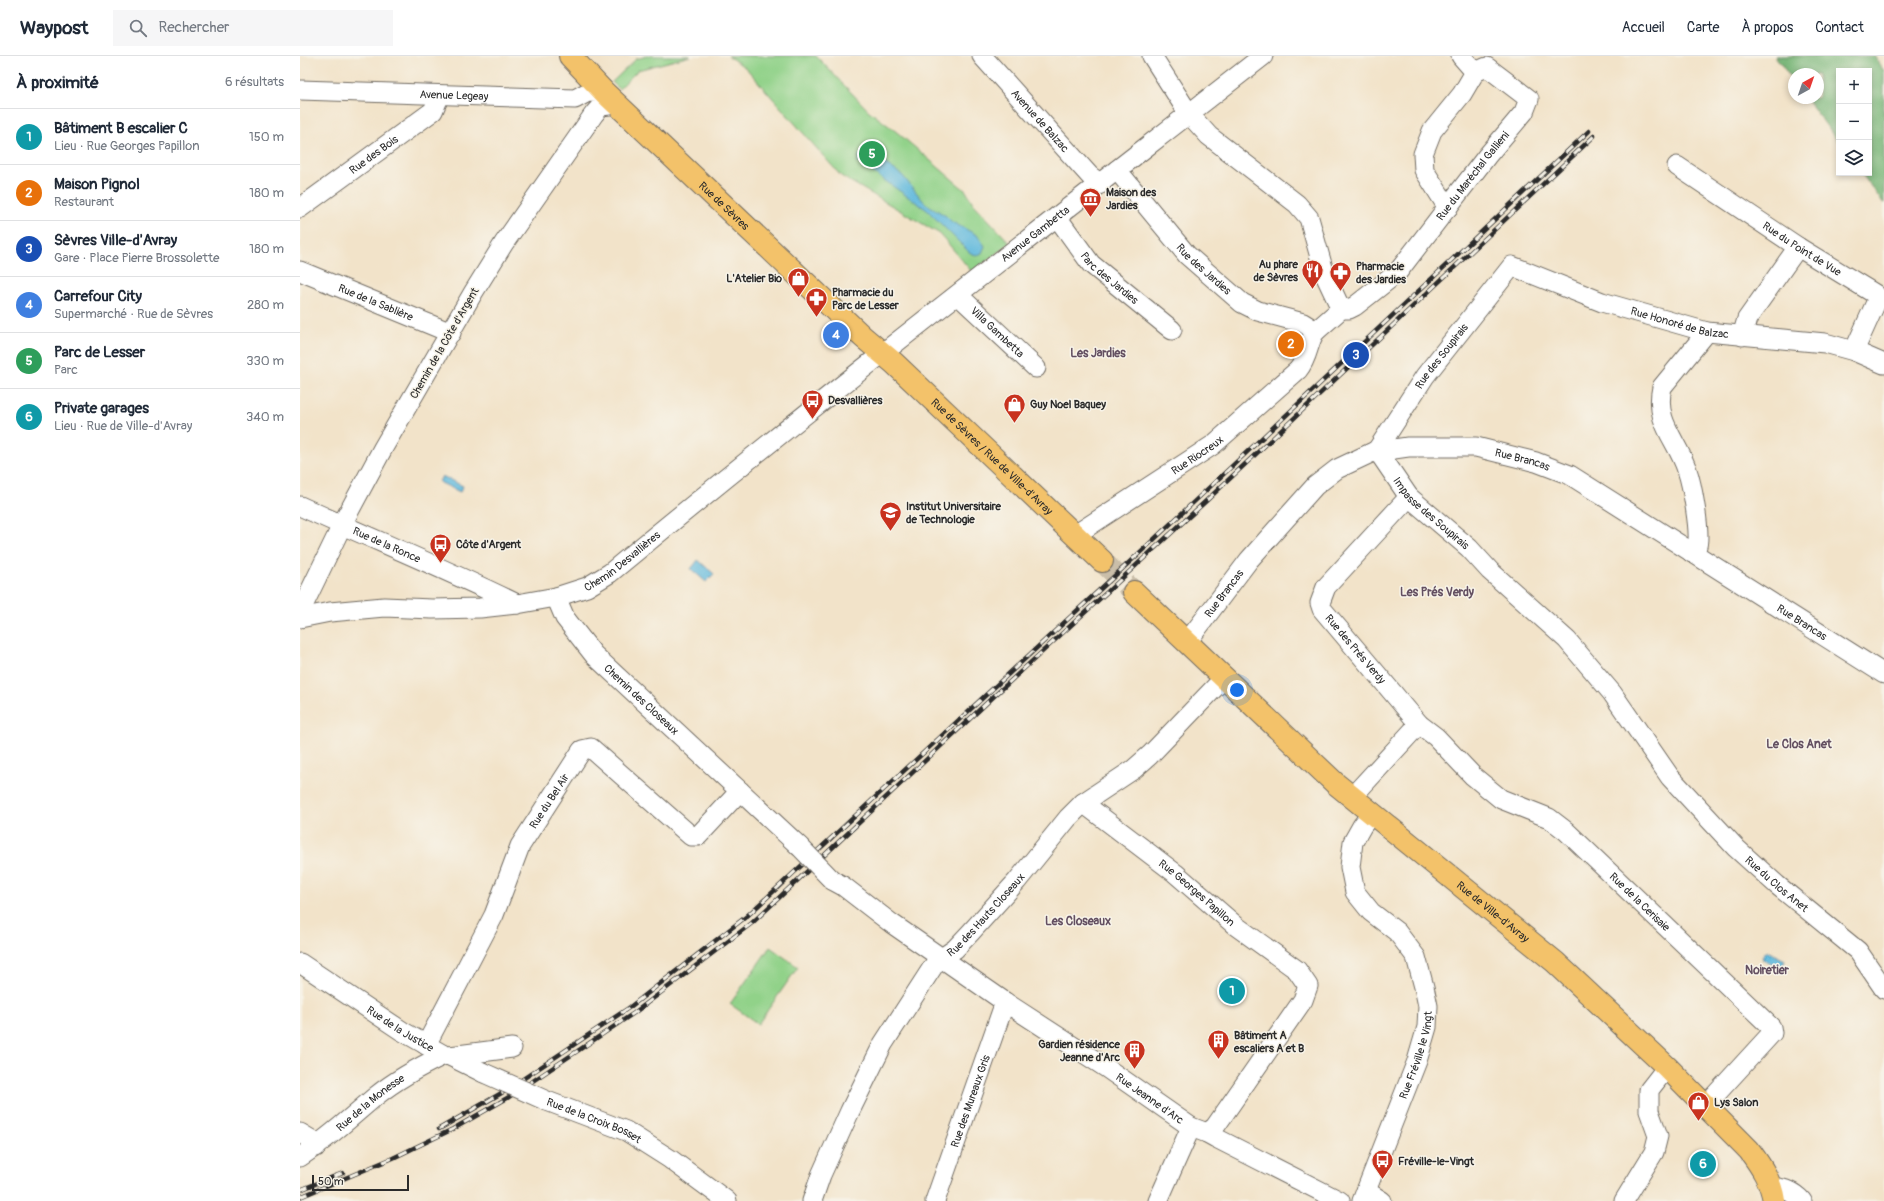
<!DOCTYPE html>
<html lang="fr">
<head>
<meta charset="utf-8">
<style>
	body { margin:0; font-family:Pangolin,sans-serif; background:#f6f6f7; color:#1f2937 }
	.controls { position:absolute; right:12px; top:12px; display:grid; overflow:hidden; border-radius:0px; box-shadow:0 2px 6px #0003 }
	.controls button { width:36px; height:36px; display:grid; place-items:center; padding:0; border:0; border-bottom:1px solid #e0e1e3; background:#fff; color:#1f2937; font:20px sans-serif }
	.compass { position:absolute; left:1488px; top:12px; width:36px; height:36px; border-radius:50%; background:#fff; box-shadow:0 2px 6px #0003; rotate:40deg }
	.scale { position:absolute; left:12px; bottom:10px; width:97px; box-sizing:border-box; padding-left:4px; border:2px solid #2b2b2b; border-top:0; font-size:11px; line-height:14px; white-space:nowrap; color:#2b2b2b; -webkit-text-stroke:3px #f7f3e8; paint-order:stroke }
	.you { position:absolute; left:937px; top:634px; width:14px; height:14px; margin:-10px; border:3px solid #fff; border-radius:50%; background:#1a73e8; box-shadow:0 0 0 6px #1a73e833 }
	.badge { display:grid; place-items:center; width:26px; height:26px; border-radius:50%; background:#c8321e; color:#fff; font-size:13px; font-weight:700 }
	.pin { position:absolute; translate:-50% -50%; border:2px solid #fff; box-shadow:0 1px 4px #0006 }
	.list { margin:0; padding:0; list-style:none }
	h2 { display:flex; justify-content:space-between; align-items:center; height:52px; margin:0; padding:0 16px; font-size:17px }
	h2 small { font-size:13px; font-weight:400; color:#747a83 }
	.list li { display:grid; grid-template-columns:26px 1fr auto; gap:12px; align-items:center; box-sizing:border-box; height:56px; padding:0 16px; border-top:1px solid #e0e1e3 }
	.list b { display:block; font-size:15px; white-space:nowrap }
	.list p { margin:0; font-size:13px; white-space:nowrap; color:#747a83 }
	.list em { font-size:13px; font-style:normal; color:#747a83 }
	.icon { flex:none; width:22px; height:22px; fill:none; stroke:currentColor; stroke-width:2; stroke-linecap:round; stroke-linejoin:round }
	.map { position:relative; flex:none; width:1584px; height:1145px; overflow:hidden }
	header { display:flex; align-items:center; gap:24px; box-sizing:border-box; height:56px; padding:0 20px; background:#fff; border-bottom:1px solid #e0e1e3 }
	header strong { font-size:19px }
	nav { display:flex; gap:22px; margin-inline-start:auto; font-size:14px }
	.search { width:280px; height:36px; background:#f6f6f7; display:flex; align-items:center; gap:10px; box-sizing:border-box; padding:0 14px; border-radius:0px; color:#747a83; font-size:15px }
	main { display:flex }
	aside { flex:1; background:#fff }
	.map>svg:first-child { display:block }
</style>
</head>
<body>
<header>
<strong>Waypost</strong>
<div class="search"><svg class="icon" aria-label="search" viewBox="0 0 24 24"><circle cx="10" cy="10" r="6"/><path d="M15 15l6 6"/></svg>Rechercher</div>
<nav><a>Accueil</a><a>Carte</a><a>À propos</a><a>Contact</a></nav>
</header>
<main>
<aside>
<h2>À proximité<small>6 résultats</small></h2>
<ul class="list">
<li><span class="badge" style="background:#0f9aa8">1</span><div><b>Bâtiment B escalier C</b><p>Lieu · Rue Georges Papillon</p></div><em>150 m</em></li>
<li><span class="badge" style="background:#e8710a">2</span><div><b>Maison Pignol</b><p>Restaurant</p></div><em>180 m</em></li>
<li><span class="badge" style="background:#1a4fb4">3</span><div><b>Sèvres Ville-d'Avray</b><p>Gare · Place Pierre Brossolette</p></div><em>180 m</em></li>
<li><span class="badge" style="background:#3f7fe0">4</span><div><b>Carrefour City</b><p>Supermarché · Rue de Sèvres</p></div><em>280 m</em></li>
<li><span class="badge" style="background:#2e9e5b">5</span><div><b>Parc de Lesser</b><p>Parc</p></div><em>330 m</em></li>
<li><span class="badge" style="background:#0f9aa8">6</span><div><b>Private garages</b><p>Lieu · Rue de Ville-d'Avray</p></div><em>340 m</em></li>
</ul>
</aside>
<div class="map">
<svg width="1584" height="1145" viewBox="0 0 1584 1145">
	<rect width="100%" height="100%" fill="#f7f3e8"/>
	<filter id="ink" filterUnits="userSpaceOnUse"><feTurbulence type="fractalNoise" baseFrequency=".025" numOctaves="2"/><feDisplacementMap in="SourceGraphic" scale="8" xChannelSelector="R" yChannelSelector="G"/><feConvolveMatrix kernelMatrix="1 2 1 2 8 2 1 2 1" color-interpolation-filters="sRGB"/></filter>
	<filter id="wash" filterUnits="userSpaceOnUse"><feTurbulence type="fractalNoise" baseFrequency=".012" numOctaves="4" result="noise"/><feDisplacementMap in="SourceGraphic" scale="16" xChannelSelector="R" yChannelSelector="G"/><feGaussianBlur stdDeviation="0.9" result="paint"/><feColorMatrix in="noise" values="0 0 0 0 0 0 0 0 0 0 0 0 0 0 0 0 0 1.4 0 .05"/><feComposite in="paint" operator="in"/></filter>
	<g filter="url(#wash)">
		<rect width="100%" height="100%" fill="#f2e3c9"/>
		<!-- green -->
		<g fill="#91d289" stroke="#5e7e5a">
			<polygon points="347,0 390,0 338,14 319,33 312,26 336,3"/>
			<polygon points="428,0 516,0 569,55 598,77 666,135 673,147 710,187 672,216 640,178 541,120 446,12"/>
			<polygon points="470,891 498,911 458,968 430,948"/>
		</g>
		<!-- forest -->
		<polygon fill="#74b475" stroke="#507050" points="1475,0 1574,0 1584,15 1584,148 1561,117 1569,117 1569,15 1539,15 1539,87 1506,42 1518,42 1518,18 1494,18 1494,26"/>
		<!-- water -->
		<g fill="#60b9dd" stroke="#467284">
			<polygon points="563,97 574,100 602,119 625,147 646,160 652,166 677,179 685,190 682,197 676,200 669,196 627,154 558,106 559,100"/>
			<polygon points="142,420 163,430 160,436 139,426"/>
			<polygon points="398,504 414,518 406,526 391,513"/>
			<polygon points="1467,895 1485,904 1481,912 1463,904 1462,899"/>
		</g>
	</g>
	<g filter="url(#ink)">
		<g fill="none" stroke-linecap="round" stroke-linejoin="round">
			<!-- major-tunnel -->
			<polyline stroke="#cabea9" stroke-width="22" stroke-dasharray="22 11" stroke-linecap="butt" points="802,505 834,536"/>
			<defs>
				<g id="minor">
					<path id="s1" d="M682,0L790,120L801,128"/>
					<polyline points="852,0 889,58 909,80 997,148 1009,162 1025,219 1041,253"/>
					<polyline points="1161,0 1175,16"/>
					<path id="s2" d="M0,34L275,43L288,36L305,37L309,49L301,50L294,58L204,187L173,237L83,392L46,461L0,556"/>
					<path id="s3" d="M1377,110L1498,191L1575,238L1578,242L1554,295"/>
					<path id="s4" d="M817,114L887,199L942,247L958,255L1003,267L1016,275"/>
					<path id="s5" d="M0,152L133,55L140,39"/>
					<polyline points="1148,152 1124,114 1123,98 1132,75 1162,38 1175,16"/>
					<path id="s6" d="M757,161L791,208L872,274"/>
					<path id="s7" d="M0,215L151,277"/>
					<path id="s8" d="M658,239L736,312"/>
					<polyline points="1442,280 1447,263 1498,191"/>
					<path id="s9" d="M1077,394L1109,441L1169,492L1190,515L1267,584L1312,637L1370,721L1436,792L1477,829L1558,895L1584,933"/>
					<path id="s10" d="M1077,394L1125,320L1212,210L1302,246L1407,276L1525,287L1554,295L1584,308"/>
					<path id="s11" d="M1109,441L1026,531L1020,547L1022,553L1119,668L1136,681L1173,720L1201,743L1249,762L1266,775L1471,971L1472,977L1406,1049"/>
					<path id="s12" d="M0,450C72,483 146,513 217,548"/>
					<path id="s13" d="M775,479L913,389L998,314C1009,301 1008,284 1016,275L1041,253H1049L1055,250L1097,217L1187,100L1224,56L1229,43L1187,11L1175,16"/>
					<path d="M1392,497C1393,495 1396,492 1397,490C1401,477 1392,428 1387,414C1377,383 1354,367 1362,331L1407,276"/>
					<path id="s14" d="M256,541L265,562L294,599L500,791"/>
					<path id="s15" d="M0,562L30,556L84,551L132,553L180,552L217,548L256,541L287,531L310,517C524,340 744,171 963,0"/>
					<path id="s16" d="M887,586L949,504L1015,430L1037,413L1073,396L1108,391H1176L1236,406L1270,419L1584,618"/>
					<polyline points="1052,741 1119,668"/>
					<path id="s17" d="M783,747L875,817L936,870L997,914L1008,930L1003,944L915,1071L907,1077"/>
					<path id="s18" d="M532,824L543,830L591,867L705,946L805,1011L891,1071L907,1077L916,1082L1040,1145"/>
					<path id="s19" d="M0,907L102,975L144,999L150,1000L212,992"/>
					<path id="s20" d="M126,989L194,859L220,790L282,694L291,692L391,780H398L440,735"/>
					<polyline points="150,1000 184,1017"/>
					<path id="s21" d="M247,1045L326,1075L370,1103L427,1145"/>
					<polyline points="0,1077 10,1083 16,1091"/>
					<path id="s22" d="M0,1101C28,1083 51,1061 76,1040C97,1023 121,1010 144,999"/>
					<path d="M1472,1131C1485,1133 1493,1135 1502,1145"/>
					<polyline points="1066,1135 1082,1145"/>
					<path id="s23" d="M512,1145L521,1119L550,1055L583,988L636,906L655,893L671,876L717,825L768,762L783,747L834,713L850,699L925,621"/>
					<path id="s24" d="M635,1145L705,946"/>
					<polyline points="858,1145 891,1071"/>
					<path id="s25" d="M1062,1145L1117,1005L1127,971L1128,950L1124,931L1116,901L1097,876L1071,856L1055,836L1050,811L1053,786L1062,770L1072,757"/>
					<polyline points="1324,1145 1354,1096 1358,1080 1349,1055 1349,1034 1367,1011"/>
				</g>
				<g id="major">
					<path id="s26" d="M270,0L305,37L563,281L594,307L802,505"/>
					<path id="s27" d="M834,536L1036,728L1255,906L1367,1011L1449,1094C1461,1110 1471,1125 1474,1145"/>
				</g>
			</defs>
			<!-- minor casing -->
			<use href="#minor" stroke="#716b62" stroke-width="21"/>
			<!-- major casing -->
			<use href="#major" stroke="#716b62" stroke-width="24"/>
			<!-- minor -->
			<use href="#minor" stroke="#fff" stroke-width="19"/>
			<!-- major -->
			<use href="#major" stroke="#f3c26a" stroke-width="22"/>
			<defs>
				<g id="rail">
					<polyline points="139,1073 205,1035 330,951 447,860 848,489 1289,75"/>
					<polyline points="0,1134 43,1117"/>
					<polyline points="0,1141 93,1102 153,1073 209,1041 334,957 452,867 692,642 906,445 1294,80"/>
				</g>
			</defs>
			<!-- rail casing -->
			<use href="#rail" stroke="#2b2b2b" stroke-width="4.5"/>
			<!-- rail -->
			<use href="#rail" stroke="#f7f3e8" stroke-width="3" stroke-dasharray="9" stroke-linecap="butt"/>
			<defs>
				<g id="minor-bridge">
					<polyline points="500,791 532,824"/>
					<polyline points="184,1017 247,1045"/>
				</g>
			</defs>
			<!-- minor-bridge casing -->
			<use href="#minor-bridge" stroke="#716b62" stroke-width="21" stroke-linecap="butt"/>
			<!-- minor-bridge -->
			<use href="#minor-bridge" stroke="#fff" stroke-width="19"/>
		</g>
	</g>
	<!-- icons -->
	<defs>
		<symbol id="museum-pin" viewBox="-11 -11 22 30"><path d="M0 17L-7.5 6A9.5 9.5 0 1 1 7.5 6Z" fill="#c8321e" stroke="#f7f3e8"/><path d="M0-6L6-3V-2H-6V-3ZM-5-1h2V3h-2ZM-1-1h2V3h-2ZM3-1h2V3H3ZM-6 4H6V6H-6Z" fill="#fff"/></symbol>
		<symbol id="restaurant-pin" viewBox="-11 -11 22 30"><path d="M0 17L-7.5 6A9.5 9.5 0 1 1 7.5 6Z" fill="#c8321e" stroke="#f7f3e8"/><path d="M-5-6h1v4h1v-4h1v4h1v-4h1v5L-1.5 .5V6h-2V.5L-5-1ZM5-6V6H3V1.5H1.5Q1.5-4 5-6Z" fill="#fff"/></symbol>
		<symbol id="pharmacy-pin" viewBox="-11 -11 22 30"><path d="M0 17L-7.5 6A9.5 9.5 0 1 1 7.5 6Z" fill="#c8321e" stroke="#f7f3e8"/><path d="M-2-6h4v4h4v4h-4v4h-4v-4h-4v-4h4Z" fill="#fff"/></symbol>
		<symbol id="shop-pin" viewBox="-11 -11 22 30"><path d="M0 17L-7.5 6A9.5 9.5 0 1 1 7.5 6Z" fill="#c8321e" stroke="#f7f3e8"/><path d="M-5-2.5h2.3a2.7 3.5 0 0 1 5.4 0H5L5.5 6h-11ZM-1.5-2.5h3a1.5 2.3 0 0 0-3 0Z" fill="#fff"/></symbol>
		<symbol id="bus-pin" viewBox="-11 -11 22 30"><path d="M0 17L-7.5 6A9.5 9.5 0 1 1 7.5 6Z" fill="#c8321e" stroke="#f7f3e8"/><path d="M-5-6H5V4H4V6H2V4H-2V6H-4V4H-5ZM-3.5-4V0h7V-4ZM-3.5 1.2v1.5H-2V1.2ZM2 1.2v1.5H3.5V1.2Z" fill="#fff"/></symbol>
		<symbol id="university-pin" viewBox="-11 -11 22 30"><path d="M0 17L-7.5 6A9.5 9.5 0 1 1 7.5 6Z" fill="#c8321e" stroke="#f7f3e8"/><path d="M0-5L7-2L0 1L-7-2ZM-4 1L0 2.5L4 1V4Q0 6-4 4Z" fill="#fff"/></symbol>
		<symbol id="building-pin" viewBox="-11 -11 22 30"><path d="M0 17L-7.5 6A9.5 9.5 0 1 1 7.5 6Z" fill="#c8321e" stroke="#f7f3e8"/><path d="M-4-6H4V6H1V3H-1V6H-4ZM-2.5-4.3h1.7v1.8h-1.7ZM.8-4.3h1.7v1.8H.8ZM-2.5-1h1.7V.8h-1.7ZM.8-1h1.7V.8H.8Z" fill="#fff"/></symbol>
	</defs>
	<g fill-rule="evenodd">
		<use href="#museum-pin" x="778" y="130" width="25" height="34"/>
		<use href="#restaurant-pin" x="1000" y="202" width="25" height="34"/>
		<use href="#pharmacy-pin" x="1028" y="204" width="25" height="34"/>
		<use href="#shop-pin" x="486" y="210" width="25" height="34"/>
		<use href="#pharmacy-pin" x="504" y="230" width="25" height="34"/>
		<use href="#bus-pin" x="500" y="332" width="25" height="34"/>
		<use href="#shop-pin" x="702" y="336" width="25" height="34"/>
		<use href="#university-pin" x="578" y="444" width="25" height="34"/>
		<use href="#bus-pin" x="128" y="476" width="25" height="34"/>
		<use href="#building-pin" x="906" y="972" width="25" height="34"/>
		<use href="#building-pin" x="822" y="982" width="25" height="34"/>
		<use href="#shop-pin" x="1386" y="1034" width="25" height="34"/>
		<use href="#bus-pin" x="1070" y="1092" width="25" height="34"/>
	</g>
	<g text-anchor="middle" stroke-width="3" stroke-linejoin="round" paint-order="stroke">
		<!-- street labels -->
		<g font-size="11" fill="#2b2b2b" stroke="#f7f3e8">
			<text dy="4" stroke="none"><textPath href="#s2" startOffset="154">Avenue Legeay</textPath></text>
			<text dy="4" stroke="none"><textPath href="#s1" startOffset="87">Avenue de Balzac</textPath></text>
			<text dy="4" stroke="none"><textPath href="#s5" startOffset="91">Rue des Bois</textPath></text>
			<text dy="4" stroke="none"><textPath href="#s13" startOffset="546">Rue du Maréchal Gallieni</textPath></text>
			<text dy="4" stroke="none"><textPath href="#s26" startOffset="215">Rue de Sèvres</textPath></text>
			<text dy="4" stroke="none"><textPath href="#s15" startOffset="861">Avenue Gambetta</textPath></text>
			<text dy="4" stroke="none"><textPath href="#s3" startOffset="150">Rue du Point de Vue</textPath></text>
			<text dy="4" stroke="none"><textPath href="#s4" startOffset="132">Rue des Jardies</textPath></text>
			<text dy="4" stroke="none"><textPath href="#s6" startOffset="81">Parc des Jardies</textPath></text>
			<text dy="4" stroke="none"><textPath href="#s7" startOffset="82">Rue de la Sablière</textPath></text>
			<text dy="4" stroke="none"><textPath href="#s10" startOffset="406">Rue Honoré de Balzac</textPath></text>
			<text dy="4" stroke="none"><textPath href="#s8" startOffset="54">Villa Gambetta</textPath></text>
			<text transform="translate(144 287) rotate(-60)" y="4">Chemin de la Côte d'Argent</text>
			<text dy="4" stroke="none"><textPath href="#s10" startOffset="114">Rue des Soupirais</textPath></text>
			<text dy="4" stroke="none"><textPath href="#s13" startOffset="146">Rue Riocreux</textPath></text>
			<text dy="4" stroke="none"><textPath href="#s26" startOffset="582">Rue de Sèvres / Rue de Ville-d'Avray</textPath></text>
			<text dy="4" stroke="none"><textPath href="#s16" startOffset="421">Rue Brancas</textPath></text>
			<text dy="4" stroke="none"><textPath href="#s9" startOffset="84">Impasse des Soupirais</textPath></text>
			<text dy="4" stroke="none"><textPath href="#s12" startOffset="95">Rue de la Ronce</textPath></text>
			<text dy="4" stroke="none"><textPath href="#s15" startOffset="334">Chemin Desvallières</textPath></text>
			<text dy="4" stroke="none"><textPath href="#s16" startOffset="61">Rue Brancas</textPath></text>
			<text dy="4" stroke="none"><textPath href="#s16" startOffset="746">Rue Brancas</textPath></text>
			<text dy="4" stroke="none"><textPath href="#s11" startOffset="198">Rue des Prés Verdy</textPath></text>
			<text dy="4" stroke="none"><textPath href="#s14" startOffset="135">Chemin des Closeaux</textPath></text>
			<text dy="4" stroke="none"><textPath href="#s20" startOffset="274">Rue du Bel Air</textPath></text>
			<text dy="4" stroke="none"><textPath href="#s9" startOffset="593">Rue du Clos Anet</textPath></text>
			<text dy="4" stroke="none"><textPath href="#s17" startOffset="145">Rue Georges Papillon</textPath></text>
			<text dy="4" stroke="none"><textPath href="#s11" startOffset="583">Rue de la Cerisaie</textPath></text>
			<text dy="4" stroke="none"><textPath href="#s27" startOffset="481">Rue de Ville-d'Avray</textPath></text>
			<text dy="4" stroke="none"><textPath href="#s23" startOffset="339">Rue des Hauts Closeaux</textPath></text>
			<text dy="4" stroke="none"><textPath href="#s19" startOffset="120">Rue de la Justice</textPath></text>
			<text dy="4" stroke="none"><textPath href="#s25" startOffset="156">Rue Fréville le Vingt</textPath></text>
			<text dy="4" stroke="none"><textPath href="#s18" startOffset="386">Rue Jeanne d'Arc</textPath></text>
			<text dy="4" stroke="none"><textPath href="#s24" startOffset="106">Rue des Mureaux Gris</textPath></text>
			<text dy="4" stroke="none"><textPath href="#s22" startOffset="89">Rue de la Monesse</textPath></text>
			<text dy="4" stroke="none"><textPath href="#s21" startOffset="51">Rue de la Croix Bosset</textPath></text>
		</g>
		<!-- poi labels -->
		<g font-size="11" font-weight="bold" fill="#2b2b2b" stroke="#f7f3e8" text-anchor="start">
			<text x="806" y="140">Maison des<tspan x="806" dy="13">Jardies</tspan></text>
			<text x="998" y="212" text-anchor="end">Au phare<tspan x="998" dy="13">de Sèvres</tspan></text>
			<text x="1056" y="214">Pharmacie<tspan x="1056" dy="13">des Jardies</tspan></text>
			<text x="482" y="226" text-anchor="end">L'Atelier Bio</text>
			<text x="532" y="240">Pharmacie du<tspan x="532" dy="13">Parc de Lesser</tspan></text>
			<text x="528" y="348">Desvallières</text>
			<text x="730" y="352">Guy Noel Baquey</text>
			<text x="606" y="454">Institut Universitaire<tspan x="606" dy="13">de Technologie</tspan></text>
			<text x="156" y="492">Côte d'Argent</text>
			<text x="934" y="983">Bâtiment A<tspan x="934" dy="13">escaliers A et B</tspan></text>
			<text x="820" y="992" text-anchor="end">Gardien résidence<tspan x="820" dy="13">Jeanne d'Arc</tspan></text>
			<text x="1414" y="1050">Lys Salon</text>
			<text x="1098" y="1109">Fréville-le-Vingt</text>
		</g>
		<!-- neighbourhood labels -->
		<g font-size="12" font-weight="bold" fill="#634f61" stroke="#f7f3e8">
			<text x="798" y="301">Les Jardies</text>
			<text x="1137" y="540">Les Prés Verdy</text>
			<text x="1499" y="692">Le Clos Anet</text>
			<text x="778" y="869">Les Closeaux</text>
			<text x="1467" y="918">Noiretier</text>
		</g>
	</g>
</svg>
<div class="controls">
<button>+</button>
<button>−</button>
<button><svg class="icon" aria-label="layers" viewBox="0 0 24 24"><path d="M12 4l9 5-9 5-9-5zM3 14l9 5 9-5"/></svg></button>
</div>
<svg class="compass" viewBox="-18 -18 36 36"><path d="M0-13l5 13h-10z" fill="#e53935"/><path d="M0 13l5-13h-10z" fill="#747a83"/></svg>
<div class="scale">50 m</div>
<div class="you"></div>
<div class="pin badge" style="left:932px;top:935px;background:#0f9aa8">1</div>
<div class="pin badge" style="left:991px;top:288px;background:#e8710a">2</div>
<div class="pin badge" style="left:1056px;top:299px;background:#1a4fb4">3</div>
<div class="pin badge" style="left:536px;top:279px;background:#3f7fe0">4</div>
<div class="pin badge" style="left:572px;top:98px;background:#2e9e5b">5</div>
<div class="pin badge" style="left:1403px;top:1108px;background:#0f9aa8">6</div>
</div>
</main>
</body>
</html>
